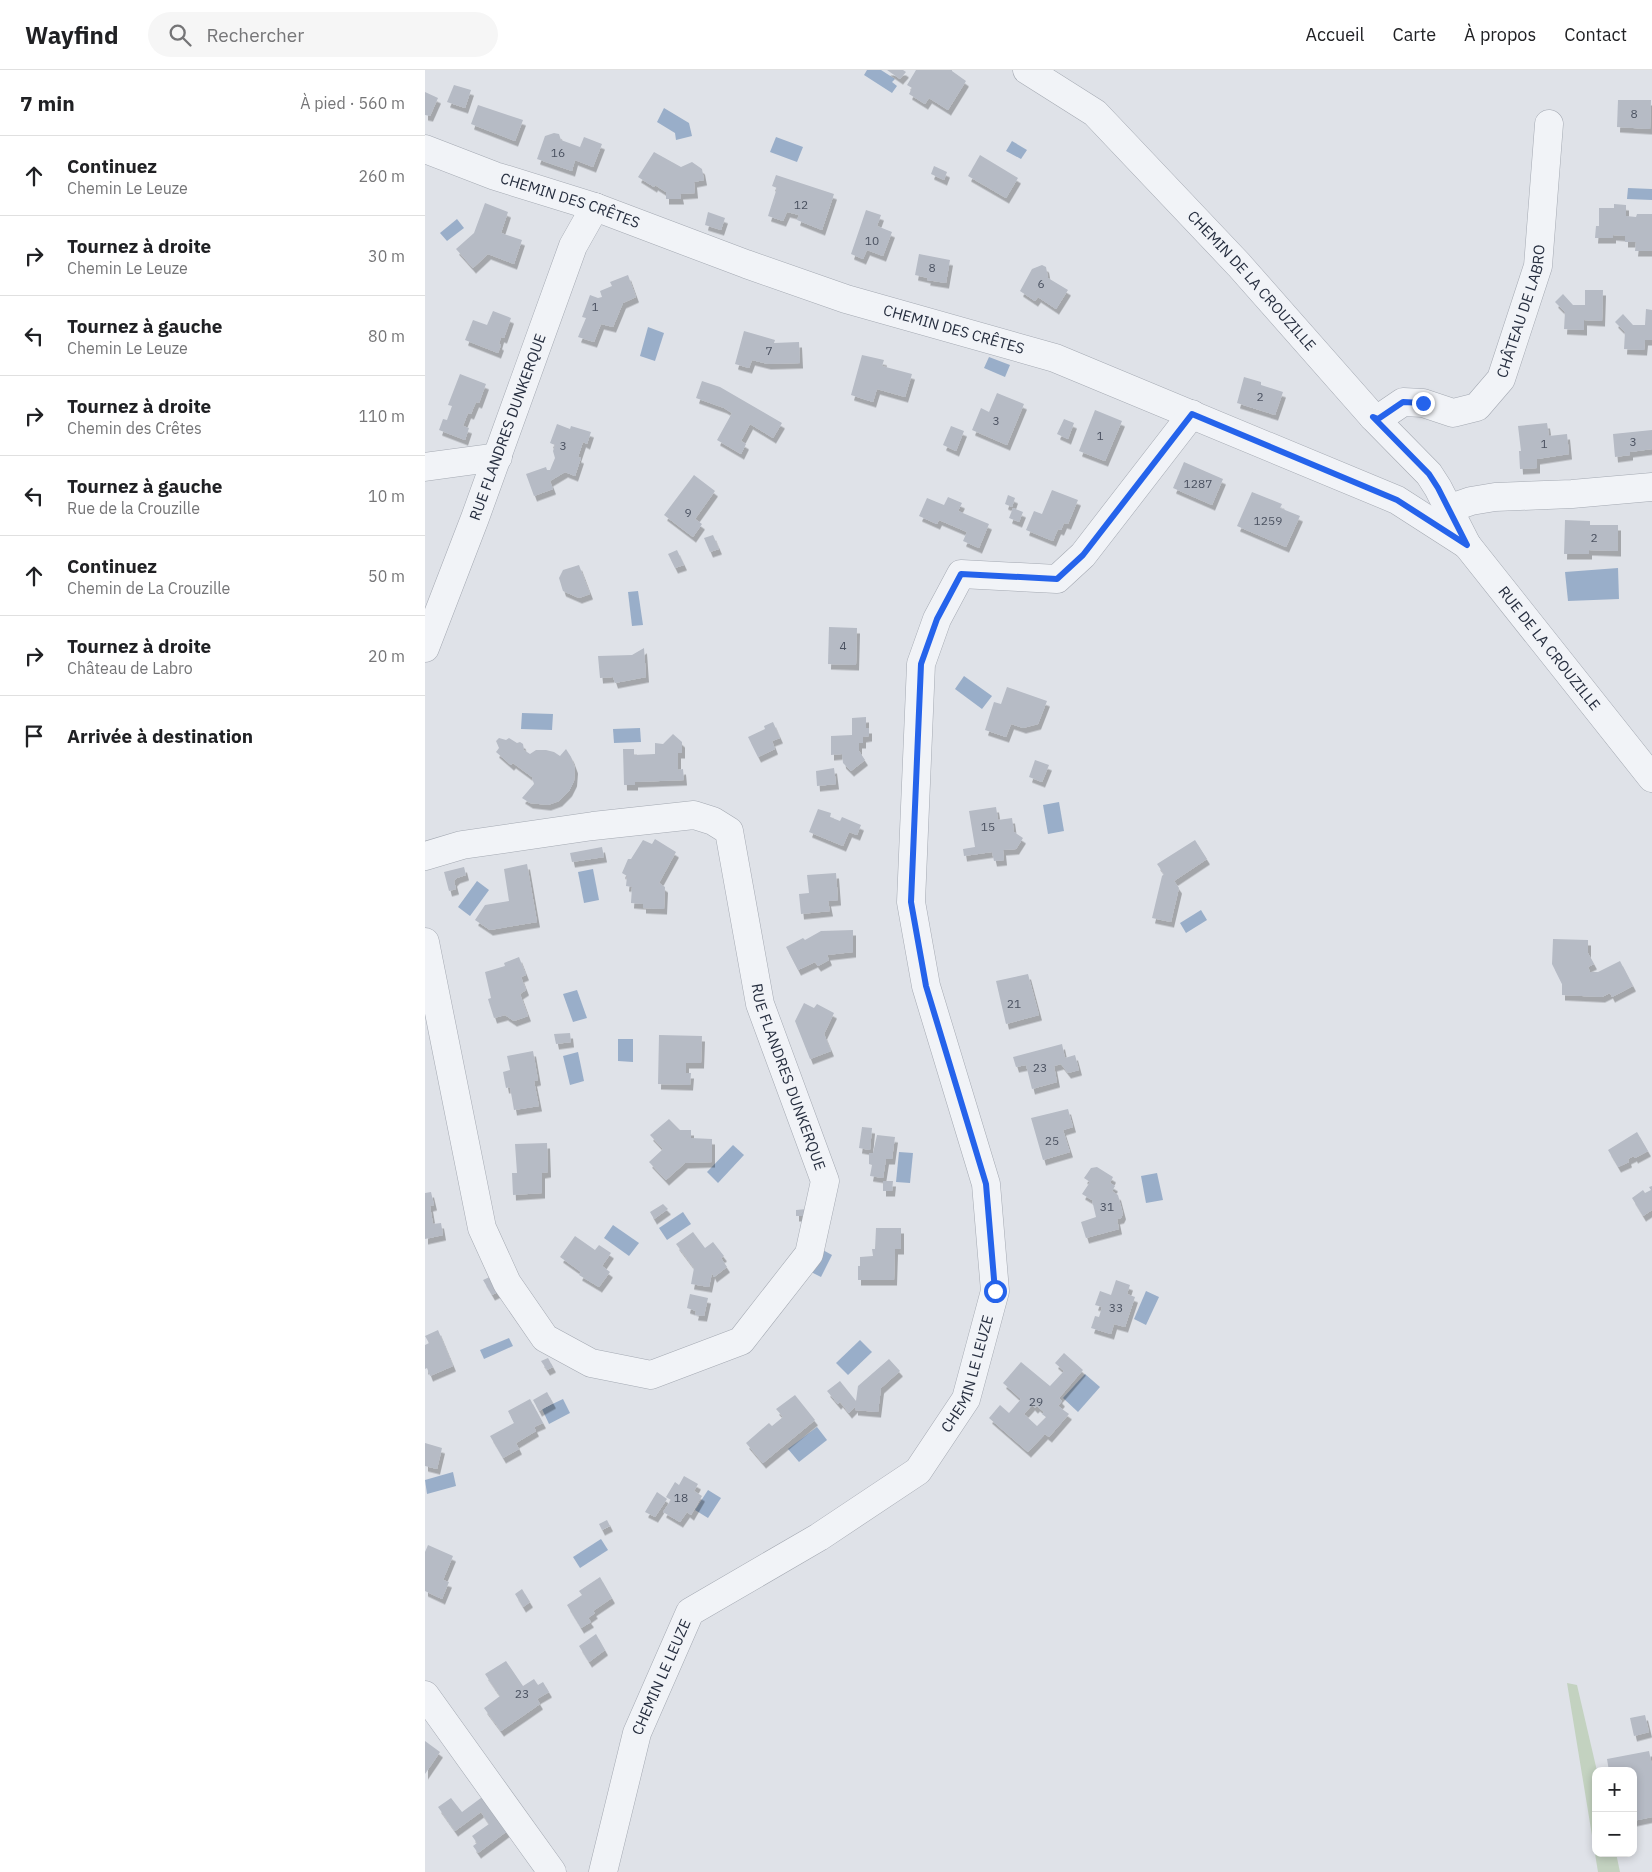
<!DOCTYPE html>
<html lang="fr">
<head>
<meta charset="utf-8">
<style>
	body { margin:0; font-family:"IBM Plex Sans",sans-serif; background:#f6f6f6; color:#202124 }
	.controls { position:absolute; right:15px; bottom:15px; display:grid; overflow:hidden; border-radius:10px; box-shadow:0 2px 8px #0003 }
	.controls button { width:45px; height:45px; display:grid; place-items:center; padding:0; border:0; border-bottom:1px solid #e0e0e0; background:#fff; color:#202124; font:25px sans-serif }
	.stop { position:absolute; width:15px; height:15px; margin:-11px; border:4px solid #2563eb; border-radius:50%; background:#fff }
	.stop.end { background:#2563eb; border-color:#fff; box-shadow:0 1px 5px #0008 }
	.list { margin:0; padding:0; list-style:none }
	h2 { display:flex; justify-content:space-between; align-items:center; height:65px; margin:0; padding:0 20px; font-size:21px }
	h2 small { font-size:16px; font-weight:400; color:#757577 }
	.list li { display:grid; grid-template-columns:32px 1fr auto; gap:15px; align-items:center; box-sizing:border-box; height:80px; padding:0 20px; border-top:1px solid #e0e0e0 }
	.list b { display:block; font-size:19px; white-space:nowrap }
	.list p { margin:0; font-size:16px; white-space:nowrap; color:#757577 }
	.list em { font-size:16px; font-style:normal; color:#757577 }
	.icon { flex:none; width:28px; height:28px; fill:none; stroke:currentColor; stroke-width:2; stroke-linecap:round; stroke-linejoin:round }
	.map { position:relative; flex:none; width:1227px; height:1802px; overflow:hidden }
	header { display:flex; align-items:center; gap:30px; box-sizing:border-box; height:70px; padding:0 25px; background:#fff; border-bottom:1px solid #e0e0e0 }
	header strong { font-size:24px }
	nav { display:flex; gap:28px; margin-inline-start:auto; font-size:18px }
	.search { width:350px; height:45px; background:#f6f6f6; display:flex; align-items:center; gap:12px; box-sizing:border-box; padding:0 18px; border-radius:28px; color:#757577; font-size:19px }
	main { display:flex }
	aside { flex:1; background:#fff }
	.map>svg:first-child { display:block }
</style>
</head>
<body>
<header>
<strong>Wayfind</strong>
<div class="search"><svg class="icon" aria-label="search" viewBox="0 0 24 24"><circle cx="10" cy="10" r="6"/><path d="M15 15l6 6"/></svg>Rechercher</div>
<nav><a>Accueil</a><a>Carte</a><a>À propos</a><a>Contact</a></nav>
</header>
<main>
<aside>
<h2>7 min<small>À pied · 560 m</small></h2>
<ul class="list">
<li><svg class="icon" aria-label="ahead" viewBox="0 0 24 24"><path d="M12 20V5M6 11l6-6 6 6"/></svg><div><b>Continuez</b><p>Chemin Le Leuze</p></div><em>260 m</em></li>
<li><svg class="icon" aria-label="right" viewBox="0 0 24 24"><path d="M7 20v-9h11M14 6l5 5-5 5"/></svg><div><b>Tournez à droite</b><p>Chemin Le Leuze</p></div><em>30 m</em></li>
<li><svg class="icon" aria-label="left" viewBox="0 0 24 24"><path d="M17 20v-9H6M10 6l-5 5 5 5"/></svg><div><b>Tournez à gauche</b><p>Chemin Le Leuze</p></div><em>80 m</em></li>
<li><svg class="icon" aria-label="right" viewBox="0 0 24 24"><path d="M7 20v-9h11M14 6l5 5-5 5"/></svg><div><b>Tournez à droite</b><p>Chemin des Crêtes</p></div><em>110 m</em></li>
<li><svg class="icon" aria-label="left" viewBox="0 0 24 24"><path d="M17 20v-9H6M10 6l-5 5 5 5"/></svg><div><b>Tournez à gauche</b><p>Rue de la Crouzille</p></div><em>10 m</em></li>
<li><svg class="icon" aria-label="ahead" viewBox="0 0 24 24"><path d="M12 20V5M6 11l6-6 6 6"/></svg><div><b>Continuez</b><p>Chemin de La Crouzille</p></div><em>50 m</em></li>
<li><svg class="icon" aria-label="right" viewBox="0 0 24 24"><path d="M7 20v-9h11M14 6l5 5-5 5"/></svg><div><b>Tournez à droite</b><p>Château de Labro</p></div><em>20 m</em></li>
<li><svg class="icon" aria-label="arrive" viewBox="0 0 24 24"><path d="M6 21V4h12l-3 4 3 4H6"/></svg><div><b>Arrivée à destination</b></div></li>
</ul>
</aside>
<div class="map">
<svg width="1227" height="1802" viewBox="0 0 1227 1802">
	<defs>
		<filter id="shadow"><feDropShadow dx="3" dy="5.5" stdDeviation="0" flood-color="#0004"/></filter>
	</defs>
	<rect width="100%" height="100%" fill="#dfe2e8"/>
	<!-- green -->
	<polygon fill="#c3d2c0" points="1142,1613 1152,1615 1172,1701 1171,1783 1191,1783 1195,1802 1173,1802"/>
	<!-- water -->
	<g fill="#99aec9">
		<polygon points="442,0 456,0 470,9 467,12 472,16 467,23 439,5"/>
		<polygon points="239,38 264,53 267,66 251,70 250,63 232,52"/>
		<polygon points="351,67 378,77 372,92 345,82"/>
		<polygon points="587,71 602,80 596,89 581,81"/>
		<polygon points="1203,118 1227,119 1227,130 1202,129"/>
		<polygon points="32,149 39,158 22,171 15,163"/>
		<polygon points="223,257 239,263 230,291 215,286"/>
		<polygon points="564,287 585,295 580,307 559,298"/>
		<polygon points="1193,498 1194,529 1143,531 1140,502"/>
		<polygon points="213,521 218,555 207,556 203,522"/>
		<polygon points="539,606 567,626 557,639 530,619"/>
		<polygon points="97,643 128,644 127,660 96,659"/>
		<polygon points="215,658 216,672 189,673 188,659"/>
		<polygon points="634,732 639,761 623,764 618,735"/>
		<polygon points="168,799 174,830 159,833 153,802"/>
		<polygon points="52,811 64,820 45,846 33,837"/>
		<polygon points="776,840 782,850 761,863 755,853"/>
		<polygon points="152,920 162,948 148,952 138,924"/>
		<polygon points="193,969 208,969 208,992 193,991"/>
		<polygon points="153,982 159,1011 145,1015 138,986"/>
		<polygon points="308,1075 319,1085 293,1113 282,1102"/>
		<polygon points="474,1082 488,1083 485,1113 471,1112"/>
		<polygon points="732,1103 738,1130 721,1133 716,1106"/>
		<polygon points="258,1142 266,1154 242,1170 234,1158"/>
		<polygon points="188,1155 214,1173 204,1186 179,1168"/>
		<polygon points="396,1179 407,1185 396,1207 384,1201"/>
		<polygon points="721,1221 734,1227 721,1255 709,1249"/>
		<polygon points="84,1268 88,1276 59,1289 55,1280"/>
		<polygon points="435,1270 447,1282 423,1305 411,1293"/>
		<polygon points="660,1304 675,1317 653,1342 638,1328"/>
		<polygon points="138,1329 145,1343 124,1354 117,1339"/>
		<polygon points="392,1357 402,1370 374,1392 363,1379"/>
		<polygon points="28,1402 31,1416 2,1424 0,1410"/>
		<polygon points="283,1420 296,1428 283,1448 270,1440"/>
		<polygon points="176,1469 183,1480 155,1498 148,1487"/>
	</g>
	<!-- building -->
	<g fill="#b6bbc5" fill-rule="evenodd" filter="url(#shadow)">
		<polygon points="462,0 478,0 481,2 475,9"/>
		<polygon points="491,0 527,0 527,1 541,11 523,40 504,28 500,34 484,24 487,18 482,15"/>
		<polygon points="29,15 46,20 40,38 22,32"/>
		<polygon points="0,22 13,28 5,46 0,45"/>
		<polygon points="1193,30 1226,30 1225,59 1192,57"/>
		<polygon points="53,35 98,50 90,71 46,54"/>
		<polygon points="129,63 134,64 136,70 155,77 159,67 177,74 168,97 150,90 147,101 112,89 120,66"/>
		<polygon points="229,82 256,97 267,92 277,99 279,110 269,112 270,123 255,124 256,129 241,129 241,122 230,115 229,117 213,107"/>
		<polygon points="555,85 593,108 581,128 543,106"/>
		<polygon points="509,96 522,102 519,110 506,104"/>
		<polygon points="351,105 409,124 397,160 372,150 374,145 362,142 358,151 343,146 352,118 347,116"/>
		<polygon points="60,133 83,142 76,163 97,170 89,194 63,184 48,198 31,179 49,163"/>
		<polygon points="1189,134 1201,135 1201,146 1211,147 1212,144 1227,144 1227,181 1210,181 1211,172 1200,172 1200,166 1188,165 1188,168 1170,168 1171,156 1174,156 1174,138 1189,138"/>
		<polygon points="441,140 456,145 452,156 467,162 458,186 442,180 438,189 426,184"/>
		<polygon points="283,142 300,148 296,160 280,155"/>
		<polygon points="494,184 525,190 521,213 502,210 503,208 490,205"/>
		<polygon points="617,195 621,197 623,208 643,220 631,239 613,227 610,231 595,221 607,199"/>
		<polygon points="203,205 211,227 198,233 188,257 176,254 169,272 153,267 161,248 157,247 165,225 173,228 177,227 175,221 187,216 185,212"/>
		<polygon points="1160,220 1178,220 1177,251 1159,250 1159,260 1139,259 1140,242 1130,232 1138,224 1148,235 1160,235"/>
		<polygon points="1221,239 1227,240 1227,270 1220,270 1219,280 1199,279 1200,262 1190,252 1198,244 1208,255 1220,255"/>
		<polygon points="68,241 86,248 79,268 76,267 74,274 76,275 73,283 40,270 48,250 62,255"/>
		<polygon points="319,261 350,270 349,273 374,272 375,293 343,294 327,290 324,298 310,294"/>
		<polygon points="437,285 459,290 457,296 487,304 480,327 452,319 448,332 426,325"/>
		<polygon points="35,304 61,314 54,333 51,332 46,344 43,343 38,356 44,358 40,370 14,360 18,349 22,350 27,336 23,335"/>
		<polygon points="819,307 836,312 836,315 858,322 850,345 812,333"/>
		<polygon points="277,311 295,317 357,353 348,368 325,354 316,371 321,374 316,384 292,370 307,343 299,338 271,328"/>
		<polygon points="572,323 599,334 582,375 547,360 556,338 564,342"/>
		<polygon points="670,340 697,351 680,391 654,381"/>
		<polygon points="639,349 649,353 643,369 632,364"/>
		<polygon points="1122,353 1124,366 1142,364 1144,384 1112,389 1112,398 1095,399 1094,381 1096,381 1093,356"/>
		<polygon points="132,354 145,359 146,356 166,362 162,374 158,372 153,387 156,388 150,406 140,402 125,411 128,419 109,426 101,404 121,397 122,400 125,400 130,388 128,381 130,375 125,373"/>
		<polygon points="526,356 539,361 531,381 518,375"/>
		<polygon points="1227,360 1227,379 1205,382 1205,385 1190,387 1188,364"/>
		<polygon points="759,392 798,409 787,435 748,418"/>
		<polygon points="269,405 290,421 270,449 277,454 268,467 239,445"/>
		<polygon points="627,420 653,430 643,454 639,453 636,460 633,459 628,471 601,460 609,441 617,444"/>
		<polygon points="827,422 857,434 855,438 875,446 861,477 812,456"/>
		<polygon points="583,425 590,428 587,437 580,434"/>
		<polygon points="523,427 537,433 533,441 564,454 554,478 538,471 542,462 514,450 512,454 494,446 502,428 519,435"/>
		<polygon points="588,438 598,442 594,452 584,448"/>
		<polygon points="1140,450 1165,451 1165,455 1193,455 1193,481 1164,480 1164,484 1139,484"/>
		<polygon points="288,465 294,479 285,482 279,468"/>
		<polygon points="252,480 259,495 250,498 243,484"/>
		<polygon points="154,495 165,524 154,528 138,521 134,508 138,500"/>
		<polygon points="404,557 432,558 431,595 403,594"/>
		<polygon points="219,578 221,607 190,613 188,607 175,608 173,586 207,585"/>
		<polygon points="582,617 622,631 613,654 598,658 586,654 581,667 560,660 569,632 576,634"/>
		<polygon points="441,647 441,658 444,658 444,666 438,667 438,673 434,673 434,681 440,690 426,701 418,693 417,684 406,685 406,666 427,665 427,648"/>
		<polygon points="348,652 355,668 347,671 350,679 333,687 323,667 340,659 339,656"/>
		<polygon points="248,664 257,672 257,683 253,683 253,700 258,699 259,710 210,712 210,715 199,715 198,679 209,679 209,685 230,684 230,673 238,674"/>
		<polygon points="74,668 81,670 84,668 92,673 95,672 98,674 99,680 105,684 111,680 121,680 129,682 135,686 141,679 146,687 150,698 149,711 144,721 134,731 123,735 105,733 97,728 109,714 107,707 88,693 86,695 71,682 74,678 71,671"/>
		<polygon points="610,690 624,695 617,712 604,707"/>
		<polygon points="409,698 411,714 392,716 391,701"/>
		<polygon points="571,737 573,750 587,748 589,762 598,768 591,779 578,780 579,790 569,791 567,782 539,786 538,779 550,777 544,741"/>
		<polygon points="393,739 406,743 405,747 415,751 417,747 436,755 432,765 424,762 418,776 384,762"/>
		<polygon points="230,769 251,782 234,813 240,817 239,839 218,838 218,834 206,833 207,817 201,816 202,806 197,803 203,789 206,789 218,770 227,774"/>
		<polygon points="770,770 782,789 749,811 754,818 746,852 727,848 737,806 739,804 732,794"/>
		<polygon points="177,777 179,787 147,792 145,783"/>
		<polygon points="102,794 112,852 65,860 50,850 60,835 84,831 79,799"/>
		<polygon points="39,797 41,805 32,808 29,811 31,819 24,821 19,802"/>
		<polygon points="411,803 413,830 403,831 405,841 376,844 374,824 384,823 382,805"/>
		<polygon points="428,860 428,882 402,885 404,890 393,896 390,892 373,900 361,877 378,868 380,870 396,861"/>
		<polygon points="1128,869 1163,870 1163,883 1169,894 1163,897 1165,902 1173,902 1195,891 1208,916 1187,927 1185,923 1177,927 1137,925 1137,914 1127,894"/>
		<polygon points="94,887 101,905 96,907 101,920 95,924 103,946 89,951 80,945 69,948 63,929 66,928 60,902 80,896 79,893"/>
		<polygon points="603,904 614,945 581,954 571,911"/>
		<polygon points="379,933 389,938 392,934 409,943 399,964 406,981 385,989 370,951"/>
		<polygon points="145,963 146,972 131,974 129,964"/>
		<polygon points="234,965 277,966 276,993 261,993 261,1003 266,1003 265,1015 233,1014"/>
		<polygon points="637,974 640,988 650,985 654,1000 643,1003 636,994 629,996 632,1012 607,1019 601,995 591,997 588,987"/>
		<polygon points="108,981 113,1010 109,1011 114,1036 89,1040 85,1017 81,1018 78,1002 85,1000 82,986"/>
		<polygon points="643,1039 648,1057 638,1060 645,1082 618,1090 606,1048"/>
		<polygon points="244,1049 255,1060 266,1060 266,1068 287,1069 287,1092 260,1093 241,1110 224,1092 238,1079 225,1065"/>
		<polygon points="437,1057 447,1058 445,1080 434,1078"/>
		<polygon points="1212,1062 1223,1081 1210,1088 1209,1086 1203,1089 1204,1092 1193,1097 1183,1080"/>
		<polygon points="452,1065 470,1067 467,1089 461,1089 458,1108 445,1106 447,1095 444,1094 444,1083 448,1083"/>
		<polygon points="122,1073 123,1102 117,1103 117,1123 88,1125 87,1103 92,1103 90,1074"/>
		<polygon points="672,1097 688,1107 685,1113 690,1116 687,1121 693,1125 698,1144 696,1148 692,1149 694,1159 661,1168 656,1152 671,1147 667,1130 657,1124 665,1112 659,1108 666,1098"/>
		<polygon points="458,1111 468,1111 467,1121 458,1121"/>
		<polygon points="1227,1116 1227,1140 1218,1146 1207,1128 1218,1120 1220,1123 1226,1120 1224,1117"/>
		<polygon points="6,1122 9,1135 5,1136 8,1154 16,1153 18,1165 0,1169 0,1123"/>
		<polygon points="238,1134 243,1139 229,1149 225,1142"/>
		<polygon points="382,1139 380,1146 371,1146 371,1140"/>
		<polygon points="451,1158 476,1158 476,1179 470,1179 469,1210 433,1210 433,1196 435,1196 435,1187 448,1186 447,1179 450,1179"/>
		<polygon points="268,1162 280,1178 288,1172 299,1186 296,1188 302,1197 289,1207 287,1203 284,1217 266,1214 269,1198 251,1174"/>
		<polygon points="150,1166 170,1180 174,1175 186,1183 177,1196 185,1202 174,1217 154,1205 156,1202 135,1187"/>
		<polygon points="67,1206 75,1221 67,1225 58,1210"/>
		<polygon points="691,1210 705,1215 702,1224 710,1227 700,1257 689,1254 686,1264 666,1258 670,1246 674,1247 677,1237 670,1235 675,1221 686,1225"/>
		<polygon points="265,1224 283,1228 279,1246 270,1245 271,1241 262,1238"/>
		<polygon points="13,1260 28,1296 5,1306 2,1298 0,1299 0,1275 4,1273 0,1266"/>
		<path d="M639,1283L658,1300L634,1328L637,1331L633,1336L644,1344L624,1367L620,1364L603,1382L564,1348L575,1335L584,1343L596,1329L578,1313L596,1292L625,1316L639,1301L630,1293ZM607,1335L610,1338L612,1336L619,1342L617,1344L621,1347L612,1356L599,1344Z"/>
		<polygon points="123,1288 128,1297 122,1300 116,1291"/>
		<polygon points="464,1289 475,1301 456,1318 453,1342 430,1340 430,1337 424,1343 415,1332 413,1334 402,1321 415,1311 431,1331 433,1316"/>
		<polygon points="122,1322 128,1333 114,1341 108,1330"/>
		<polygon points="370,1325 390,1350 338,1393 321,1373 344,1353 347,1356 358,1347 351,1339"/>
		<polygon points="105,1329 118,1353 109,1357 111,1361 91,1373 94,1379 78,1388 65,1366 89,1353 83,1341"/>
		<polygon points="0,1373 17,1378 12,1399 0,1396"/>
		<polygon points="259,1406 273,1414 269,1421 277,1426 266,1445 262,1442 255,1452 238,1442 246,1430 241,1427 250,1412 254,1415"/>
		<polygon points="232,1422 242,1429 230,1447 220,1442"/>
		<polygon points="182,1450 185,1456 177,1460 174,1454"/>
		<polygon points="3,1475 28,1486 18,1510 24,1512 17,1529 0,1521 0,1482"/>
		<polygon points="175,1507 187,1528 168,1541 170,1543 163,1548 166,1552 156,1558 142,1535 157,1525 154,1521"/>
		<polygon points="97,1519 105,1532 98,1537 90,1524"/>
		<polygon points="171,1564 180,1580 164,1592 154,1576"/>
		<polygon points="81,1591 98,1616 109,1609 113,1615 118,1612 124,1622 112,1629 115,1634 76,1661 59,1638 75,1626 60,1604"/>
		<polygon points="1220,1645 1224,1662 1209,1666 1205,1648"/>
		<polygon points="0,1671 15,1682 0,1704"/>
		<polygon points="1224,1681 1227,1695 1227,1747 1208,1751 1208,1701 1184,1701 1182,1689"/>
		<polygon points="60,1725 85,1759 53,1783 48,1776 52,1773 47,1766 64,1754 56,1742 30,1761 13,1737 26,1728 37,1742"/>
	</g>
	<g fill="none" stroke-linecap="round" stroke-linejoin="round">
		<defs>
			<g id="minor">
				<path id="s1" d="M602,0L670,43L814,195L948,347L1004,404L1013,418L1042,475L1227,708"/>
				<path id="s2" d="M0,79L70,106L170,137L321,194L421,229L630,288L972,430L1042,475"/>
				<path id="s3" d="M948,347L953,349L978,332L998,333L1028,343L1052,337L1076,309L1113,196L1124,54"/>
				<polyline points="0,397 73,387"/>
				<polyline points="1023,439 1046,431 1070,427 1147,424 1227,417"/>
				<path id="s4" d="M0,578L50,448L148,176L170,137"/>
				<path id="s5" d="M0,786L37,775L168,756L269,745L288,751L304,761L335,934L400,1111L384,1184L316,1271L226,1305L166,1293L120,1268L82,1213L57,1158L0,872"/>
				<polyline points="0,1625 127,1802"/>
				<path id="s6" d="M178,1802L212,1663L265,1542L394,1467L493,1401L541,1329L570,1221L561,1114L501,916L486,832L496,594L512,549L536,504L632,509L658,485L767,344"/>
			</g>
		</defs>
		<!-- minor casing -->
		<use href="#minor" stroke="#a4a9b2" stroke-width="29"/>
		<!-- minor -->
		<use href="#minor" stroke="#f1f3f7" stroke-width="28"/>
	</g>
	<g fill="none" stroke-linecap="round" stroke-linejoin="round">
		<!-- route -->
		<polyline stroke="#2563eb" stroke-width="6" points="570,1221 561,1114 501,916 486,832 496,594 512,549 536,504 632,509 658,485 767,344 972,430 1042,475 1013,418 1004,404 948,347 953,349 978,332 998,333"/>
	</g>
	<g text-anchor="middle" stroke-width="5" stroke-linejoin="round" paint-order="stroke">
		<!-- number labels -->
		<g font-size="12" fill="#4b5261">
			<text x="1209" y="48">8</text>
			<text x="133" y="87">16</text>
			<text x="376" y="139">12</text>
			<text x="447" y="175">10</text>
			<text x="507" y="202">8</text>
			<text x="616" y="218">6</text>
			<text x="170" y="241">1</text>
			<text x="344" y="285">7</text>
			<text x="835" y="331">2</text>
			<text x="571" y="355">3</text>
			<text x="675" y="370">1</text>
			<text x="1208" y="376">3</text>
			<text x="1119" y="378">1</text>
			<text x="138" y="380">3</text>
			<text x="773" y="418">1287</text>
			<text x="263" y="447">9</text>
			<text x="843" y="455">1259</text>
			<text x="1169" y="472">2</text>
			<text x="418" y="580">4</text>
			<text x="563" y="761">15</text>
			<text x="589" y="938">21</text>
			<text x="615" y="1002">23</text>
			<text x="627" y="1075">25</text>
			<text x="682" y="1141">31</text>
			<text x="691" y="1242">33</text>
			<text x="611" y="1336">29</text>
			<text x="256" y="1432">18</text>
			<text x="97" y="1628">23</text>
		</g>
		<!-- street labels -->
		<g font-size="15" fill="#272f40" stroke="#eef1f6">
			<text dy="5" stroke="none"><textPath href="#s2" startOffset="154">CHEMIN DES CRÊTES</textPath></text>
			<text dy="5" stroke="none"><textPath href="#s1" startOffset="310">CHEMIN DE LA CROUZILLE</textPath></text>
			<text dy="5" stroke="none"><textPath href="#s3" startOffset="220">CHÂTEAU DE LABRO</textPath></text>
			<text dy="5" stroke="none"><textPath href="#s2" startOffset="559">CHEMIN DES CRÊTES</textPath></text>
			<text dy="5" stroke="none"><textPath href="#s4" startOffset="236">RUE FLANDRES DUNKERQUE</textPath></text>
			<text dy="5" stroke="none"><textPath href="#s1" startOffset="785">RUE DE LA CROUZILLE</textPath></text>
			<text dy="5" stroke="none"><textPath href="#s5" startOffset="565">RUE FLANDRES DUNKERQUE</textPath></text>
			<text dy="5" stroke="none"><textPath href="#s6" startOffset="654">CHEMIN LE LEUZE</textPath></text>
			<text dy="5" stroke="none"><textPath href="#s6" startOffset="204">CHEMIN LE LEUZE</textPath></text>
		</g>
	</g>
</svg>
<div class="controls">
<button>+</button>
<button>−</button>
</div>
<div class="stop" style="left:570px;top:1221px"></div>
<div class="stop end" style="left:998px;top:333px"></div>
</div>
</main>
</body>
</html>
